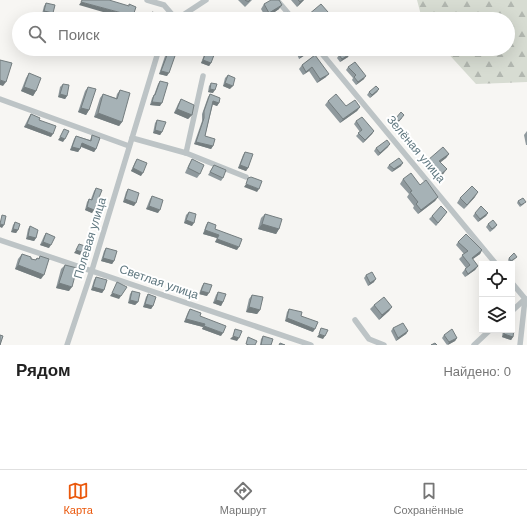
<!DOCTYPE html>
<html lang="ru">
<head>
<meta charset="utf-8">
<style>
	body { margin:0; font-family:Helvetica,sans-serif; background:#f6f6f6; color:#222 }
	.controls { position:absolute; right:12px; bottom:12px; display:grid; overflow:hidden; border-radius:0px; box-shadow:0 4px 16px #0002 }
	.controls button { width:36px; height:36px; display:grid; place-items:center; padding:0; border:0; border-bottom:1px solid #e0e0e0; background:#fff; color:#222; font:20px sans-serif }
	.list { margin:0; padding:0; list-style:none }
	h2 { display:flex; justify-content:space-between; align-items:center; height:52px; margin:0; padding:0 16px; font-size:17px }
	h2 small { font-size:13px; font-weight:400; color:#767676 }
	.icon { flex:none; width:22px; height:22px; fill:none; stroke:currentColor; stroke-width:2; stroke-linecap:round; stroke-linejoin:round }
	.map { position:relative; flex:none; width:527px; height:345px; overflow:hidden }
	.search { position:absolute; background:#fff; box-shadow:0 4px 16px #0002; left:12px; right:12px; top:12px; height:44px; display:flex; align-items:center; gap:10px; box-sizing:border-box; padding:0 14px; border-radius:22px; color:#767676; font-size:15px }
	.sheet { height:124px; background:#fff }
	nav { display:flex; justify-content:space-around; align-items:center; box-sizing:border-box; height:56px; border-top:1px solid #e0e0e0; background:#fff; font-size:11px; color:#767676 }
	nav a { display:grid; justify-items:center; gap:2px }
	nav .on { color:#ea580c }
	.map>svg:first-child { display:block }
</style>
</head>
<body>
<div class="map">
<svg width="527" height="345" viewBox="0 0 527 345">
	<defs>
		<pattern id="forest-firs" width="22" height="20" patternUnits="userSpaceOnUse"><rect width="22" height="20" fill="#d7dcd2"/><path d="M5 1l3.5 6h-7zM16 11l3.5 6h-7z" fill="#b2b7b0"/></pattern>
	</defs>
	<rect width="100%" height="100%" fill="#f7f6f3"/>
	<!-- forest -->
	<polygon fill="url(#forest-firs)" points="417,0 527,0 527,82 476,84 444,49 508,49 508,19 422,19"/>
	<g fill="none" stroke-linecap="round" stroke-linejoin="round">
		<!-- street -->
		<g stroke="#bdc4c6" stroke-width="5.5">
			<polyline points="147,0 164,5 176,19"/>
			<polyline points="277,0 293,19"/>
			<polyline points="177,19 206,0"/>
			<polyline points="318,49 496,264"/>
			<polyline points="0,99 129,146"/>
			<polyline points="132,138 186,153 246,177"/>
			<polyline points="186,153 203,76"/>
			<polyline points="0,240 311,345"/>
			<polyline points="512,283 527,301"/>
			<polyline points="512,311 525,299"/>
			<polyline points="355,320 369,339 384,345"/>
			<polyline points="67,345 92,270 159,49"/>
			<polyline points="474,345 490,330"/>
			<polyline points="520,345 525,299"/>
		</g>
	</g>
	<!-- wall -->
	<g fill="#8f999d">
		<polygon points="238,0 252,0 245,7"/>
		<polygon points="291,0 304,0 297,7"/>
		<polygon points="46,3 53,13 51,16 42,14 44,6"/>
		<polygon points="264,4 279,9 266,18 261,9"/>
		<polygon points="308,15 325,17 322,19 305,19"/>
		<polygon points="169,50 167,76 159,74 166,53"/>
		<polygon points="310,50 308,53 299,59 297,54 299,51"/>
		<polygon points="206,52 211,63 209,66 201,63 204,55"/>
		<polygon points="315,55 326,77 317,83 309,71 303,75 299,69 302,65"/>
		<polygon points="339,55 348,57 340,62 337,58"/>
		<polygon points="348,67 364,79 356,85 352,80 353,78 346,70"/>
		<polygon points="29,73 36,91 33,96 21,91 26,78"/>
		<polygon points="228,75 230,89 223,86 225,78"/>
		<polygon points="160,81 160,106 150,105 152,98 154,95 158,84"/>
		<polygon points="211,83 213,93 208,92 209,86"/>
		<polygon points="63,84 67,96 65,99 58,97 60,87"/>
		<polygon points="88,87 89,110 86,115 78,112 85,91"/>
		<polygon points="379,89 377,92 370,98 367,95 369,92"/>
		<polygon points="120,90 122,122 119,126 94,117 100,98 103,94 116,98 117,94"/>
		<polygon points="210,94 219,103 217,106 213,104 205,136 213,146 211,149 194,144 202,121 202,114 208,97"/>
		<polygon points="181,99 192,115 188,119 174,113 178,104"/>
		<polygon points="328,101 346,106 360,107 357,111 340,123 325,105"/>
		<polygon points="31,114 39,120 51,137 24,127 29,117"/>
		<polygon points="396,118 402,118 397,124 394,121"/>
		<polygon points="157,120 162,132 160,135 153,133 155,123"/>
		<polygon points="356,121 374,131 372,134 363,143 356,136 360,132 354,124"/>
		<polygon points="527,131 527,145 526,145 524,135"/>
		<polygon points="92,135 96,149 94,152 81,147 78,152 70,150 74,139 76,136 90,140"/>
		<polygon points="388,147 378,156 374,151 376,148"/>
		<polygon points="245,152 248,168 246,171 238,168 243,155"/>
		<polygon points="449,154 446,158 440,162 444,173 438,179 425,164 428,160"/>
		<polygon points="137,159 141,176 131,171 135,162"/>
		<polygon points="192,159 200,174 197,178 185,173 189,164"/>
		<polygon points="214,165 223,178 221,181 208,175"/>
		<polygon points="389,165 401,166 392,172 387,168"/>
		<polygon points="403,179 420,185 438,197 435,201 418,214 413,208 414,206 407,197 409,194 400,184"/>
		<polygon points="96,188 92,213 85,210 87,202 89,199 91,199 94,191"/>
		<polygon points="128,189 134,206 123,202 126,192"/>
		<polygon points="152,196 158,213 146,209 150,199"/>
		<polygon points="475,197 464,209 457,203 460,198"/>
		<polygon points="518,201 524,204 520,207 517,203"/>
		<polygon points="189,212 192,226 184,223 186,215"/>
		<polygon points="475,213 488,213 486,216 478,222 473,216"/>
		<polygon points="265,214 279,229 276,234 258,229 261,218"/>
		<polygon points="445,215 436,226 429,219 432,216"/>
		<polygon points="15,222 18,230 16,233 11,232 13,225"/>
		<polygon points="208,222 215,229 237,250 215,242 217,238 203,234 206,225"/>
		<polygon points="488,224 497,225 495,228 490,232 486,227"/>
		<polygon points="30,226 36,238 34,241 26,239 28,229"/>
		<polygon points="46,233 49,248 40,245 44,236"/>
		<polygon points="458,242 482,250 480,254 472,259 478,266 475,270 465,277 462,273 466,268 459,259 464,254 456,245"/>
		<polygon points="106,248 114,261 112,264 101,261 104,251"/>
		<polygon points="22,254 35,260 37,258 38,259 40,256 41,279 15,269 18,259"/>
		<polygon points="509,258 516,258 510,263 508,260"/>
		<polygon points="65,265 69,291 56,288 61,269"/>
		<polygon points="482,268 482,276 479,272"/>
		<polygon points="366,275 374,282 368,286 364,278"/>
		<polygon points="96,277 104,290 102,293 91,290 94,280"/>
		<polygon points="204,283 207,296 199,294 202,286"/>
		<polygon points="132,291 138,302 135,305 128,303 130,294"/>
		<polygon points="218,292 223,302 221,306 213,303 216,295"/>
		<polygon points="148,294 153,306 151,309 143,307 146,297"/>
		<polygon points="252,295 260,310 257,314 246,312 249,299"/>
		<polygon points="374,305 392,307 389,311 379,320 370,309"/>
		<polygon points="190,309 200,316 221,336 202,329 203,327 184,322 188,312"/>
		<polygon points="289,309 301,316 313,332 285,321 287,312"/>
		<polygon points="393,328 408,331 406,334 396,341 391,331"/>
		<polygon points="503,330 512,330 513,337 511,340 502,337"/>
		<polygon points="444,335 457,338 455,341 447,345 442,338"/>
		<polygon points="263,336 271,345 260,345 261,339"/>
	</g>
	<!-- shaded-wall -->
	<g fill="#747d7f">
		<polygon points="303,0 304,0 297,7 300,2"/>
		<polygon points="81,2 133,16 132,19 127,19 79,5"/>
		<polygon points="282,5 279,9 266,18 269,13"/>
		<polygon points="44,11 53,13 51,16 42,14"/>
		<polygon points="328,12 325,17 322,19 320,19"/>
		<polygon points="310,50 308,53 299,59 301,56"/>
		<polygon points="350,54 348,57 340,62 342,59"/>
		<polygon points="203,60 211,63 209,66 201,63"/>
		<polygon points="312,67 309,71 303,75 306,72"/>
		<polygon points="161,71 169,73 167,76 159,74"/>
		<polygon points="329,74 326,77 317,83 320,79"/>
		<polygon points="366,76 364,79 356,85 358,82"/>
		<polygon points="0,80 6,82 3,86 0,85"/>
		<polygon points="225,83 233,86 230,89 223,86"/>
		<polygon points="24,87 36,91 33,96 21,91"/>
		<polygon points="210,89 215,90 213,93 208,92"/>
		<polygon points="379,89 377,92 370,98 372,95"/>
		<polygon points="60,94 67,96 65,99 58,97"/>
		<polygon points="213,101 219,103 217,106 211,104"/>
		<polygon points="152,102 162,103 160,106 150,105"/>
		<polygon points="360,107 357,111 340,123 343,119"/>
		<polygon points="81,108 89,110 86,115 78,112"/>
		<polygon points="177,109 192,115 188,119 174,113"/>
		<polygon points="98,113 122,122 119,126 94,117"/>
		<polygon points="27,124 53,134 51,137 24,127"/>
		<polygon points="155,130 162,132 160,135 153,133"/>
		<polygon points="374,131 372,134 363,143 365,140"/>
		<polygon points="60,137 65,139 63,142 58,140"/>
		<polygon points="196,142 213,146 211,149 194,144"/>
		<polygon points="82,143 96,149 94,152 80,146"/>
		<polygon points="390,144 388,147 378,156 380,153"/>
		<polygon points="72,147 80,149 78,152 70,150"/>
		<polygon points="449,154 446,158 436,166 439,161"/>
		<polygon points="403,163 401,166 392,172 394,169"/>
		<polygon points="240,165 248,168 246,171 238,168"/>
		<polygon points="133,168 143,173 141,176 131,171"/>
		<polygon points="447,169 444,173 438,179 440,175"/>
		<polygon points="246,184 259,189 257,192 244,187"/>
		<polygon points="478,192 475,197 464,209 467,205"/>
		<polygon points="438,197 435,201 418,214 421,210"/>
		<polygon points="125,199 136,203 134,206 123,202"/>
		<polygon points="149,206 160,210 158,213 146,209"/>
		<polygon points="87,207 94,210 92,213 85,210"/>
		<polygon points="488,213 486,216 478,222 480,219"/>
		<polygon points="186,220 194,223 192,226 184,223"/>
		<polygon points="0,224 4,225 2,228 0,227"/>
		<polygon points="262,224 279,229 276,234 258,229"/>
		<polygon points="13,229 18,230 16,233 11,232"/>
		<polygon points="205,230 219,235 217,238 203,234"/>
		<polygon points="28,236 36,238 34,241 26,239"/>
		<polygon points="217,239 239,247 237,250 215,242"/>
		<polygon points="43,242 51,245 49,248 40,245"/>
		<polygon points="76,250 82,252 80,255 74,253"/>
		<polygon points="482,250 480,254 469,262 472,258"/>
		<polygon points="103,258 114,261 112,264 101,261"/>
		<polygon points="18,265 44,275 41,279 15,269"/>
		<polygon points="478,266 475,270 465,277 468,274"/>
		<polygon points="376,279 374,282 368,286 370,283"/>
		<polygon points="59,283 72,287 69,291 56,288"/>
		<polygon points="93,287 104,290 102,293 91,290"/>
		<polygon points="201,291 209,293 207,296 199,294"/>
		<polygon points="112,293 121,296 119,299 110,296"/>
		<polygon points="130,300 138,302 135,305 128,303"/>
		<polygon points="216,300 223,302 221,306 213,303"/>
		<polygon points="145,304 153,306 151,309 143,307"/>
		<polygon points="249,307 260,310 257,314 246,312"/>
		<polygon points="392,307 389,311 379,320 382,315"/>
		<polygon points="287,318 315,329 313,332 285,321"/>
		<polygon points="186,319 205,324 203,327 184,322"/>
		<polygon points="204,326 223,333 221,336 202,329"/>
		<polygon points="408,331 406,334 396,341 398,338"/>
		<polygon points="319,334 325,336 323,339 317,337"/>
		<polygon points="504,334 513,337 511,340 502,337"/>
		<polygon points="233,336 239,338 237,341 230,339"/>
		<polygon points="457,338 455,341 448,345 449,342"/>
	</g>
	<!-- building -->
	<g fill="#a6b2b6" stroke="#747d7f">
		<polygon points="82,0 109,0 129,6 129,4 136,7 133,16 81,2"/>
		<polygon points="245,0 250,0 248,2"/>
		<polygon points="271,0 279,0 282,5 269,13 264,4"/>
		<polygon points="298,0 303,0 300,2"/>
		<polygon points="46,3 55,5 53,13 44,11"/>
		<polygon points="321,4 328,12 320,19 311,19 308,15"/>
		<polygon points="152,12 159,14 157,19 150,19"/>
		<polygon points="288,12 293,18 292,19 280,19"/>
		<polygon points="303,49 309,49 310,50 301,56 299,51"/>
		<polygon points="347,49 350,54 342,59 339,55"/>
		<polygon points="169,50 176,53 169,73 161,71"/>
		<polygon points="206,52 214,55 211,63 203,60"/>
		<polygon points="315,55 329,74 320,79 312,67 306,72 302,65"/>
		<polygon points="0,60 12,63 6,82 0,80"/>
		<polygon points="355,62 366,76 358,82 354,77 356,75 348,67"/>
		<polygon points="29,73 41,78 36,91 24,87"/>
		<polygon points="228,75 235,78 233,86 225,83"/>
		<polygon points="160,81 168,83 162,103 152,102 154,95 155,95"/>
		<polygon points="211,83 217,84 215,90 210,89"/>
		<polygon points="63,84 69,85 67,96 60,94"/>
		<polygon points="376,86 379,89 372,95 369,92"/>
		<polygon points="88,87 96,89 89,110 81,108"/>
		<polygon points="120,90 130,93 122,122 98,113 103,94 117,99"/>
		<polygon points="210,94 220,98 219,103 213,101 205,136 215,139 213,146 196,142 204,118 204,111"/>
		<polygon points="336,94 346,106 355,100 360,107 343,119 328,101"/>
		<polygon points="181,99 194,105 192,115 177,109"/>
		<polygon points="401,112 404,115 399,121 396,118"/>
		<polygon points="31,114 40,118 39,120 56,126 53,134 27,124"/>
		<polygon points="362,117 374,131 365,140 358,133 362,130 356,121"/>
		<polygon points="157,120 166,122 162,132 155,130"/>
		<polygon points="64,129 69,131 65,139 60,137"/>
		<polygon points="92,135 100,138 96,149 82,143 80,149 72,147 76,136 91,141"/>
		<polygon points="387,140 390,144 380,153 376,148"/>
		<polygon points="443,147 449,154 439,161 447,169 440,175 428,160"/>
		<polygon points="245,152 253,154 248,168 240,165"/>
		<polygon points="399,158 403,163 394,169 389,165"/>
		<polygon points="137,159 147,163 143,173 133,168"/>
		<polygon points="192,159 204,165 200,174 188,168"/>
		<polygon points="214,165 226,170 223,178 210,172"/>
		<polygon points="411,173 420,185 426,180 438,197 421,210 416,204 418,202 410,192 412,191 403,179"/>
		<polygon points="251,177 262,181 259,189 246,184 248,178"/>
		<polygon points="472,186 478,192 467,205 460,198"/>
		<polygon points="96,188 102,190 94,210 87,207 89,199 92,200"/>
		<polygon points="128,189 139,193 136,203 125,199"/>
		<polygon points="152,196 163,200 160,210 149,206"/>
		<polygon points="523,198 526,202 521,205 518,201"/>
		<polygon points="441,206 447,212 438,223 432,216"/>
		<polygon points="481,206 488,213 480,219 475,213"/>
		<polygon points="189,212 196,214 194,223 186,220"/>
		<polygon points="265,214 282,219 279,229 262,224"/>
		<polygon points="2,215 6,216 4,225 0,224"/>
		<polygon points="493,220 497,225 492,229 488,224"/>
		<polygon points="15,222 20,224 18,230 13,229"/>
		<polygon points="208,222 216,225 215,229 242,239 239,247 217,239 219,235 205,230"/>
		<polygon points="30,226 38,230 36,238 28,236"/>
		<polygon points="46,233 55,237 51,245 43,242"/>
		<polygon points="466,234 482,250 472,258 478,266 468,274 465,269 470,265 462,255 468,251 458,242"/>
		<polygon points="79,244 85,246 82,252 76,250"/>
		<polygon points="106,248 117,251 114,261 103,258"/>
		<polygon points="514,253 517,257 511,261 509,258"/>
		<polygon points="22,254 31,257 31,259 36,260 37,258 39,259 40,256 49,259 44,275 18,265"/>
		<polygon points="65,265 77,268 72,287 59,283"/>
		<polygon points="372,272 376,279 370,283 366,275"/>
		<polygon points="96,277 107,280 104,290 93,287"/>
		<polygon points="117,282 127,287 121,296 112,293"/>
		<polygon points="204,283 212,285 209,293 201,291"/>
		<polygon points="132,291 140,293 138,302 130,300"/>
		<polygon points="218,292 226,294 223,302 216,300"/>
		<polygon points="148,294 156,297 153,306 145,304"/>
		<polygon points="252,295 263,297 260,310 249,307"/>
		<polygon points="384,297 392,307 382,315 374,305"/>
		<polygon points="190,309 201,313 200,316 226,326 223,333 204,326 205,324 186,319"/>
		<polygon points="289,309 302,312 301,316 318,322 315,329 287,318"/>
		<polygon points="403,323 408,331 398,338 393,328"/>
		<polygon points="321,328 328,330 325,336 319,334"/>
		<polygon points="235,329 242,331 239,338 233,336"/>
		<polygon points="452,329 457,338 449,342 444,335"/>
		<polygon points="512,329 514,329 513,337 504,334 504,330 512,330"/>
		<polygon points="0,335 3,336 0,345"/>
		<polygon points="263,336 273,339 271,345 261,345"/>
		<polygon points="248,337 257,341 255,345 249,345 246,344"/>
		<polygon points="280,343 285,345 279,345"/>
		<polygon points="435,343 437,345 431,345"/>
	</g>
	<g text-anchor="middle" stroke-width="4" stroke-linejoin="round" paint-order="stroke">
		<!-- street labels -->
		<g font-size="12" fill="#607880" stroke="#fff">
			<text transform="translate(416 149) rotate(50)" y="4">Зелёная улица</text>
			<text transform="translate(90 238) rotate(-73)" y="4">Полевая улица</text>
			<text transform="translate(159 282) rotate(19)" y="4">Светлая улица</text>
		</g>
	</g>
</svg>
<div class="controls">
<button><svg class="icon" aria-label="locate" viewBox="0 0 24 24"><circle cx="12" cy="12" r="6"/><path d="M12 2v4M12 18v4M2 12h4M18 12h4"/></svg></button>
<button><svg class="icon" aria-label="layers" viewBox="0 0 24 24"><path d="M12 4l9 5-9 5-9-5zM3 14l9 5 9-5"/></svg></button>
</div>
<div class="search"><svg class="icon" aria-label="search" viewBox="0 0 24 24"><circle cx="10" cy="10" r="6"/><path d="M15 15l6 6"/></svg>Поиск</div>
</div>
<section class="sheet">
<h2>Рядом<small>Найдено: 0</small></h2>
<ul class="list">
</ul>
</section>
<nav>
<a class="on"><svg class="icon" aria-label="map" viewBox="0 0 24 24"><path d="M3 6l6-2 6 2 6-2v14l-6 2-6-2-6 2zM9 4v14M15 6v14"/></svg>Карта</a>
<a><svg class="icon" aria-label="directions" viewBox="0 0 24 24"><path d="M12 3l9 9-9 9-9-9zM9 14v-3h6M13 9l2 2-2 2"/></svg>Маршрут</a>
<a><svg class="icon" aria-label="saved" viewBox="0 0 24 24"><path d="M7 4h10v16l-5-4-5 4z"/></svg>Сохранённые</a>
</nav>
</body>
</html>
